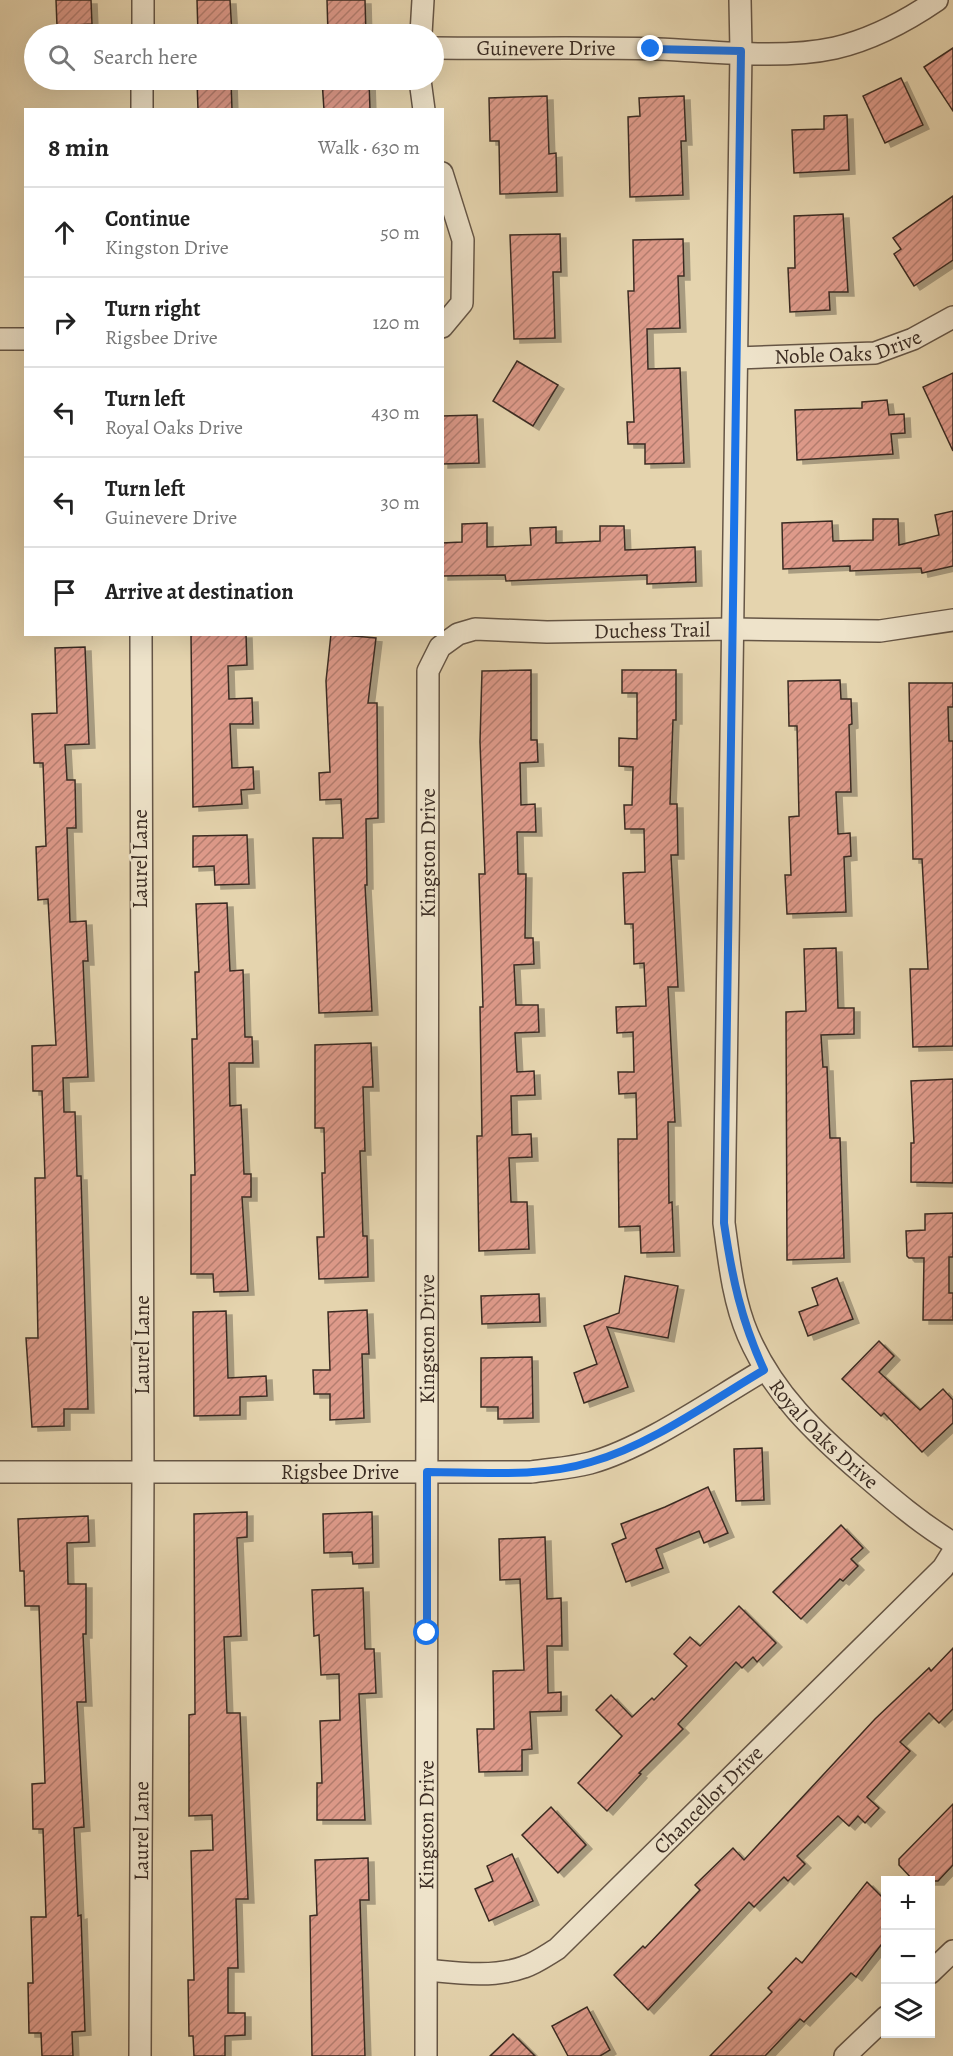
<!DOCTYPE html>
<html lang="en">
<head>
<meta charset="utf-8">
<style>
	body { margin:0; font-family:Alegreya,serif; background:#f6f6f6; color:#222 }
	.controls { position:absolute; right:18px; bottom:18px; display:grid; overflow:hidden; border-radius:0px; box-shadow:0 6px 24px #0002 }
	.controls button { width:54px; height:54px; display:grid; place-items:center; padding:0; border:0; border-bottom:2px solid #e0e0e0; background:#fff; color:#222; font:30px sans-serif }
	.stop { position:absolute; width:18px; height:18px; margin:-14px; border:4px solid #1a73e8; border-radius:50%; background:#fff }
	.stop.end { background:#1a73e8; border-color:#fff; box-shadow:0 2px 6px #0008 }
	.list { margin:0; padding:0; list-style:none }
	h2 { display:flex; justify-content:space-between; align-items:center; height:78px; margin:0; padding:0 24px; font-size:26px }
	h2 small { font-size:20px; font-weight:400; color:#767676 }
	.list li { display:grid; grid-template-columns:39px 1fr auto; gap:18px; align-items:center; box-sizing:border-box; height:90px; padding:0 24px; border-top:2px solid #e0e0e0 }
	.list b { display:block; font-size:22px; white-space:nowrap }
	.list p { margin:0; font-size:20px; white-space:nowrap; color:#767676 }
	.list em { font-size:20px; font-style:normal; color:#767676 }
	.icon { flex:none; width:33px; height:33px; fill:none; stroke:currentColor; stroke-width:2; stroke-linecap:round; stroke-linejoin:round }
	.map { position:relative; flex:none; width:953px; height:2056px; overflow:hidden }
	.search { position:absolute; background:#fff; box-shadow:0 6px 24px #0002; left:24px; top:24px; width:420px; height:66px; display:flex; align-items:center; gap:15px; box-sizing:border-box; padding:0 21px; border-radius:33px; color:#767676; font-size:22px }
	.panel { position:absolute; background:#fff; box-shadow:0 6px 24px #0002; left:24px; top:108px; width:420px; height:528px; border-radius:0px }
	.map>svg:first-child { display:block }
</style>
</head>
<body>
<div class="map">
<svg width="953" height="2056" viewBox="0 0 953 2056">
	<defs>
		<pattern id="building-hatch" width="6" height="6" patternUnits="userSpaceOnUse" patternTransform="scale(1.5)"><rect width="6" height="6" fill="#de9a8a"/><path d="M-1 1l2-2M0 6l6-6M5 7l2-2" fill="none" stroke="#b57e70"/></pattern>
		<filter id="shadow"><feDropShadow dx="6" dy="4" stdDeviation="0" flood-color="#0004"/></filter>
	</defs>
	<rect width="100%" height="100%" fill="#e5d4ae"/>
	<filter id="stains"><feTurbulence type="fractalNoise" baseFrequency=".00333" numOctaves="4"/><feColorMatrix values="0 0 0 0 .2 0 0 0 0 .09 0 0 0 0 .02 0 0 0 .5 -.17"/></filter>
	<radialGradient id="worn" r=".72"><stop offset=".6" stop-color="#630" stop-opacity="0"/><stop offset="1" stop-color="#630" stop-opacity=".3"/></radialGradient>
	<!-- building -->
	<g fill="url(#building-hatch)" stroke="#3b2c23" stroke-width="1.5" filter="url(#shadow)">
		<polygon points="56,0 91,0 92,24 57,26"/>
		<polygon points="197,0 230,0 232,34 198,34"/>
		<polygon points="327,0 365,0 366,34 328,34"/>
		<polygon points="953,48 953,111 924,67"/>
		<polygon points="901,78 923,125 885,143 863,96"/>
		<polygon points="197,80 231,80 232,110 198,110"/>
		<polygon points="322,80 369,80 370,110 324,110"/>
		<polygon points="547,96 549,154 556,153 557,192 500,194 499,141 490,141 489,98"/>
		<polygon points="684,96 686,141 681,141 683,195 630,197 628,117 640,116 639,98"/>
		<polygon points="847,115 849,170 794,173 792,130 824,129 824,116"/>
		<polygon points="953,196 953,260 914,286 894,254 901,249 893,238"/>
		<polygon points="843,214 848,292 829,292 830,310 790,312 788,268 795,268 794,216"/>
		<polygon points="560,234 561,272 553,272 555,338 514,339 510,235"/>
		<polygon points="683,239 684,276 678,276 680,328 647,329 648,369 680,368 684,463 645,464 645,444 628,444 627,422 634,422 628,291 634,291 633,240"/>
		<polygon points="517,361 558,385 533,426 493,401"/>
		<polygon points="953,373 953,451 923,387"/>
		<polygon points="887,400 889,415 904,414 905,433 891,434 893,454 797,460 795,410 862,408 862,402"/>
		<polygon points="477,415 479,463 442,464 442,416"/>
		<polygon points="953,511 953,566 922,573 921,568 850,571 850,566 783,569 782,523 832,521 833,541 873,540 873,519 898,519 899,545 939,535 935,515"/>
		<polygon points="487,523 487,547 531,545 530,528 556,527 556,543 600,541 600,526 624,526 625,550 695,547 696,582 647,584 647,575 506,581 505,575 442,576 442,543 462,542 462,524"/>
		<polygon points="246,634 247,665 228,666 229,699 252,698 253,724 230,724 232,768 253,767 254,789 241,790 242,804 193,807 191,635"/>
		<polygon points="331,634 376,638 368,703 377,703 378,818 366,819 367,885 365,885 372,1011 319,1013 313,838 343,838 341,799 320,800 319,773 330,772 326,681"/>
		<polygon points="85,647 89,744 65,745 67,780 75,780 76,828 67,828 70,922 86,921 88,961 83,961 88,1077 63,1078 64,1112 75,1112 77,1176 81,1176 88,1409 64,1409 64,1426 32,1427 26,1338 38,1338 35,1178 45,1178 42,1091 33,1091 32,1046 56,1045 48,899 38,900 36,847 46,846 43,763 34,763 32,714 57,713 55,648"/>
		<polygon points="531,670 531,740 537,740 538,762 520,763 521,805 535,804 536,832 517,832 518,874 526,874 525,938 533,938 534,964 514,965 516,1005 538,1005 539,1032 515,1033 517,1072 534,1071 535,1095 511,1096 512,1135 531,1134 532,1157 509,1158 511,1202 527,1202 529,1249 479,1251 477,1136 482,1136 480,1007 483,1007 479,874 485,874 480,742 482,671"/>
		<polygon points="622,670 676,670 676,720 673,720 670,804 677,804 678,855 671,855 678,987 668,987 675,1122 668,1122 669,1203 672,1202 674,1252 641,1253 640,1226 619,1227 618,1139 637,1139 636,1093 619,1094 618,1072 634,1072 633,1032 617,1033 616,1007 646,1006 644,963 634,964 633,924 625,924 623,873 645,872 644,829 625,829 624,805 632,805 633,767 619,766 619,738 637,739 637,693 622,693"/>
		<polygon points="840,680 841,699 851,699 852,724 849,725 851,792 836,792 838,834 850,833 851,856 844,857 846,912 787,914 785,875 791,875 789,817 799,816 797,726 789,726 788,681"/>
		<polygon points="909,683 953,683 953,707 948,707 949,741 953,741 953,1046 913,1047 910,969 928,969 922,859 913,859"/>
		<polygon points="247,835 249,884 215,885 214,866 193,867 193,836"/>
		<polygon points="227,903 230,971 243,970 245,1037 252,1037 253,1063 229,1063 230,1106 241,1105 244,1174 251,1174 251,1197 242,1197 248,1291 214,1292 213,1274 191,1274 191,1175 195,1175 192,1039 197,1039 195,972 199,972 196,904"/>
		<polygon points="836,948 838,1008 854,1008 854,1034 821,1035 823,1067 827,1067 830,1138 840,1138 844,1258 787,1260 786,1012 806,1011 804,949"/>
		<polygon points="371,1043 373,1087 363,1087 365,1151 360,1151 363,1236 367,1236 368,1277 319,1279 317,1237 324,1237 322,1173 325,1173 324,1128 315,1128 315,1045"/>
		<polygon points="953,1079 953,1183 911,1182 911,1143 914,1143 911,1081"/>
		<polygon points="953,1213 953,1257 949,1257 949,1293 953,1293 953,1320 923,1320 924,1258 909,1258 907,1256 906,1231 925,1230 925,1214"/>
		<polygon points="625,1276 678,1286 668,1338 607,1327 628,1387 584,1403 574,1373 597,1364 584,1326 619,1313"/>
		<polygon points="837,1278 853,1319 808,1336 799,1312 818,1305 812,1288"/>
		<polygon points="539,1294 540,1322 482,1324 481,1296"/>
		<polygon points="367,1310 369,1354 362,1354 364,1418 330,1420 330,1394 314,1394 313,1370 330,1370 328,1312"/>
		<polygon points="226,1311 228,1378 266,1376 267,1396 240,1397 240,1415 194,1416 193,1312"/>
		<polygon points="879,1341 894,1356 879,1372 920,1410 943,1389 953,1400 953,1423 922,1452 884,1413 881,1416 842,1379"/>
		<polygon points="532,1357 533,1418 498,1419 498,1407 481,1407 481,1358"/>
		<polygon points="762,1448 764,1500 736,1501 734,1449"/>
		<polygon points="708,1487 728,1533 704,1543 699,1531 656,1549 663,1568 626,1582 612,1544 626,1538 621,1524 665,1507"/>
		<polygon points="247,1512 247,1537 237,1538 241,1636 224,1637 227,1713 240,1713 248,1899 236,1899 238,1968 228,1968 228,2013 245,2013 245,2035 225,2036 225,2056 194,2056 193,2036 189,2036 188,1980 194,1980 191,1851 213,1850 212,1815 189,1816 189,1715 195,1714 194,1514"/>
		<polygon points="372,1512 373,1563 353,1564 352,1552 324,1553 323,1514"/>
		<polygon points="88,1516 89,1542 67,1543 68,1584 86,1584 86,1634 83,1634 86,1702 77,1702 84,1827 74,1828 78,1916 81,1915 85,2031 72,2032 73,2056 42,2056 41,2033 29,2033 28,1983 33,1983 31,1917 46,1917 43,1829 33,1829 32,1784 45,1783 39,1606 25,1606 24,1571 20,1571 18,1519"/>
		<polygon points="841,1525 863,1548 851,1559 858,1566 843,1581 840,1579 801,1619 773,1592"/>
		<polygon points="545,1537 547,1599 561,1598 562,1646 547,1646 548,1693 561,1692 561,1711 530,1712 532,1749 522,1750 522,1771 479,1772 477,1729 494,1729 493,1671 524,1670 520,1579 500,1580 499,1539"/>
		<polygon points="363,1588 365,1649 374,1649 376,1693 359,1694 365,1820 317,1820 317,1783 322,1783 320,1721 340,1720 339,1674 321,1675 319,1635 314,1636 312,1590"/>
		<polygon points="739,1606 776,1643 757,1662 753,1657 742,1668 736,1662 678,1724 683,1729 639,1773 641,1774 607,1811 578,1783 622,1736 596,1710 611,1695 632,1717 652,1698 654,1700 687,1666 674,1654 690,1637 700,1646"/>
		<polygon points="953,1648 953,1709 939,1723 929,1713 900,1742 910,1751 867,1797 879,1808 865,1823 858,1816 849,1826 838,1816 797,1856 805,1864 788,1881 784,1877 754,1907 749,1902 648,2010 614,1975 643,1946 645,1948 700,1890 695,1885 733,1848 744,1860 875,1719 929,1668 931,1671"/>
		<polygon points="953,1804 953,1865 938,1881 914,1881 899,1865 899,1859"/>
		<polygon points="551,1807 586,1845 558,1873 522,1835"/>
		<polygon points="512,1854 533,1901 489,1921 475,1889 493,1881 487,1866"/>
		<polygon points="368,1858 369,1900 360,1900 365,2056 312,2056 310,1916 317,1915 315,1860"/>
		<polygon points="867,1882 885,1900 885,1940 856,1977 851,1973 804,2022 800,2019 765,2056 710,2056 772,1992 768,1988 796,1958 802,1963"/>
		<polygon points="587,2007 610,2050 600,2056 568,2056 552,2026"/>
		<polygon points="513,2034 535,2056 490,2056"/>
	</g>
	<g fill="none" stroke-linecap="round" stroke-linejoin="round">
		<defs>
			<g id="minor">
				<path id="s1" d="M740,0L741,51L724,1223C729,1260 733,1300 748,1335C773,1393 815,1433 863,1474C892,1499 920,1523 953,1543"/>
				<polyline points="143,34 143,0"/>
				<polyline points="421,34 423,0"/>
				<path id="s2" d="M434,48C508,49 583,47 657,49C713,51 780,60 835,48C873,39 905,22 937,0"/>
				<polyline points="420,80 424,110"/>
				<polyline points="142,110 142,80"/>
				<polyline points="442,173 463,240 462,303 442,327"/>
				<polyline points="0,339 26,339"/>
				<path id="s3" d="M737,358L875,353L913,339L953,317"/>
				<path id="s4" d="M0,1472H531C551,1469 571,1468 590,1463C645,1448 714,1399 764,1370"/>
				<path id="s5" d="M427,1970C458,1973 494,1978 524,1967C536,1963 547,1955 557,1949L943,1568L953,1552"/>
				<polyline points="930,1973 953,1951"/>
				<path id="s6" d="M140,2056L143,1472L141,634"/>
				<path id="s7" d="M426,2056L428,671L440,647L458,634L475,629L547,632L733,629L880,631L953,620"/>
				<polyline points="845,2056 886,2017"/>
			</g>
		</defs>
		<!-- minor casing -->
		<use href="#minor" stroke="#665646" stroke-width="24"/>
		<!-- minor -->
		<use href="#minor" stroke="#eee3ca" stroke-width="21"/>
	</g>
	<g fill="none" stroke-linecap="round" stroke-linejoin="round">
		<!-- route -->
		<path stroke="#1a73e8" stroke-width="8" d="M427,1633V1472C480,1472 539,1478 591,1462C651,1445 711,1401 764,1370C741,1320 732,1277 724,1223L741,51L651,49"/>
	</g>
	<g text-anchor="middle" stroke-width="5" stroke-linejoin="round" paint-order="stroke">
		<!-- street labels -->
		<g font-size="21" fill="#3b2c23" stroke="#eee3ca">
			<text dy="7" stroke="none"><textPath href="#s2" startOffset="112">Guinevere Drive</textPath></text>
			<text dy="7" stroke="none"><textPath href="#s3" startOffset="112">Noble Oaks Drive</textPath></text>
			<text dy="7" stroke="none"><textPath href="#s7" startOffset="1629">Duchess Trail</textPath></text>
			<text dy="7" stroke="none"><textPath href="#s7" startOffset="1203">Kingston Drive</textPath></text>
			<text transform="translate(140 859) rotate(-90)" y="7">Laurel Lane</text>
			<text dy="7" stroke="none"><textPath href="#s7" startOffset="717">Kingston Drive</textPath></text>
			<text transform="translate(142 1345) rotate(-90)" y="7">Laurel Lane</text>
			<text dy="7" stroke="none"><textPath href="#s1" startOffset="1464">Royal Oaks Drive</textPath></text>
			<text dy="7" stroke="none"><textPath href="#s4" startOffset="340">Rigsbee Drive</textPath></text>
			<text dy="7" stroke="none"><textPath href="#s5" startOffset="348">Chancellor Drive</textPath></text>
			<text dy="7" stroke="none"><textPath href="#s7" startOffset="231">Kingston Drive</textPath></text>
			<text dy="7" stroke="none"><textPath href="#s6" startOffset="225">Laurel Lane</textPath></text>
		</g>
	</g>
	<rect width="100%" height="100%" filter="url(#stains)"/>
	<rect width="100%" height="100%" fill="url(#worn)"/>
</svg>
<div class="controls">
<button>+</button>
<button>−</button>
<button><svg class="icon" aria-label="layers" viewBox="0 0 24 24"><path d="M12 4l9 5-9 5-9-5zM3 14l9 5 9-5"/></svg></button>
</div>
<div class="stop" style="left:427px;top:1633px"></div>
<div class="stop end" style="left:651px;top:49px"></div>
<div class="search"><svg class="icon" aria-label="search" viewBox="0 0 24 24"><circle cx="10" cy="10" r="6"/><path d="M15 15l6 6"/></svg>Search here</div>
<section class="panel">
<h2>8 min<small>Walk · 630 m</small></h2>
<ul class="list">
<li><svg class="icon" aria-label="ahead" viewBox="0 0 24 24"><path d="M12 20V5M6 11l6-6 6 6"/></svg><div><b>Continue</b><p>Kingston Drive</p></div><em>50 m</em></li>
<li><svg class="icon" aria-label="right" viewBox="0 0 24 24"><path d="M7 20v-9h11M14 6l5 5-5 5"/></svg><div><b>Turn right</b><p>Rigsbee Drive</p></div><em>120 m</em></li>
<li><svg class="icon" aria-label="left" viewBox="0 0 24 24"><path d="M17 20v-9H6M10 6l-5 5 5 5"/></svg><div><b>Turn left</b><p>Royal Oaks Drive</p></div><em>430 m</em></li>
<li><svg class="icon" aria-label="left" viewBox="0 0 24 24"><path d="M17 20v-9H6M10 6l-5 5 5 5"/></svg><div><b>Turn left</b><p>Guinevere Drive</p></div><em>30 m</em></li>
<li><svg class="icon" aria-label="arrive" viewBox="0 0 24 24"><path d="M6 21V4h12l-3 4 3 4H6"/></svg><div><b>Arrive at destination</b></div></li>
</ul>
</section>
</div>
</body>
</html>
